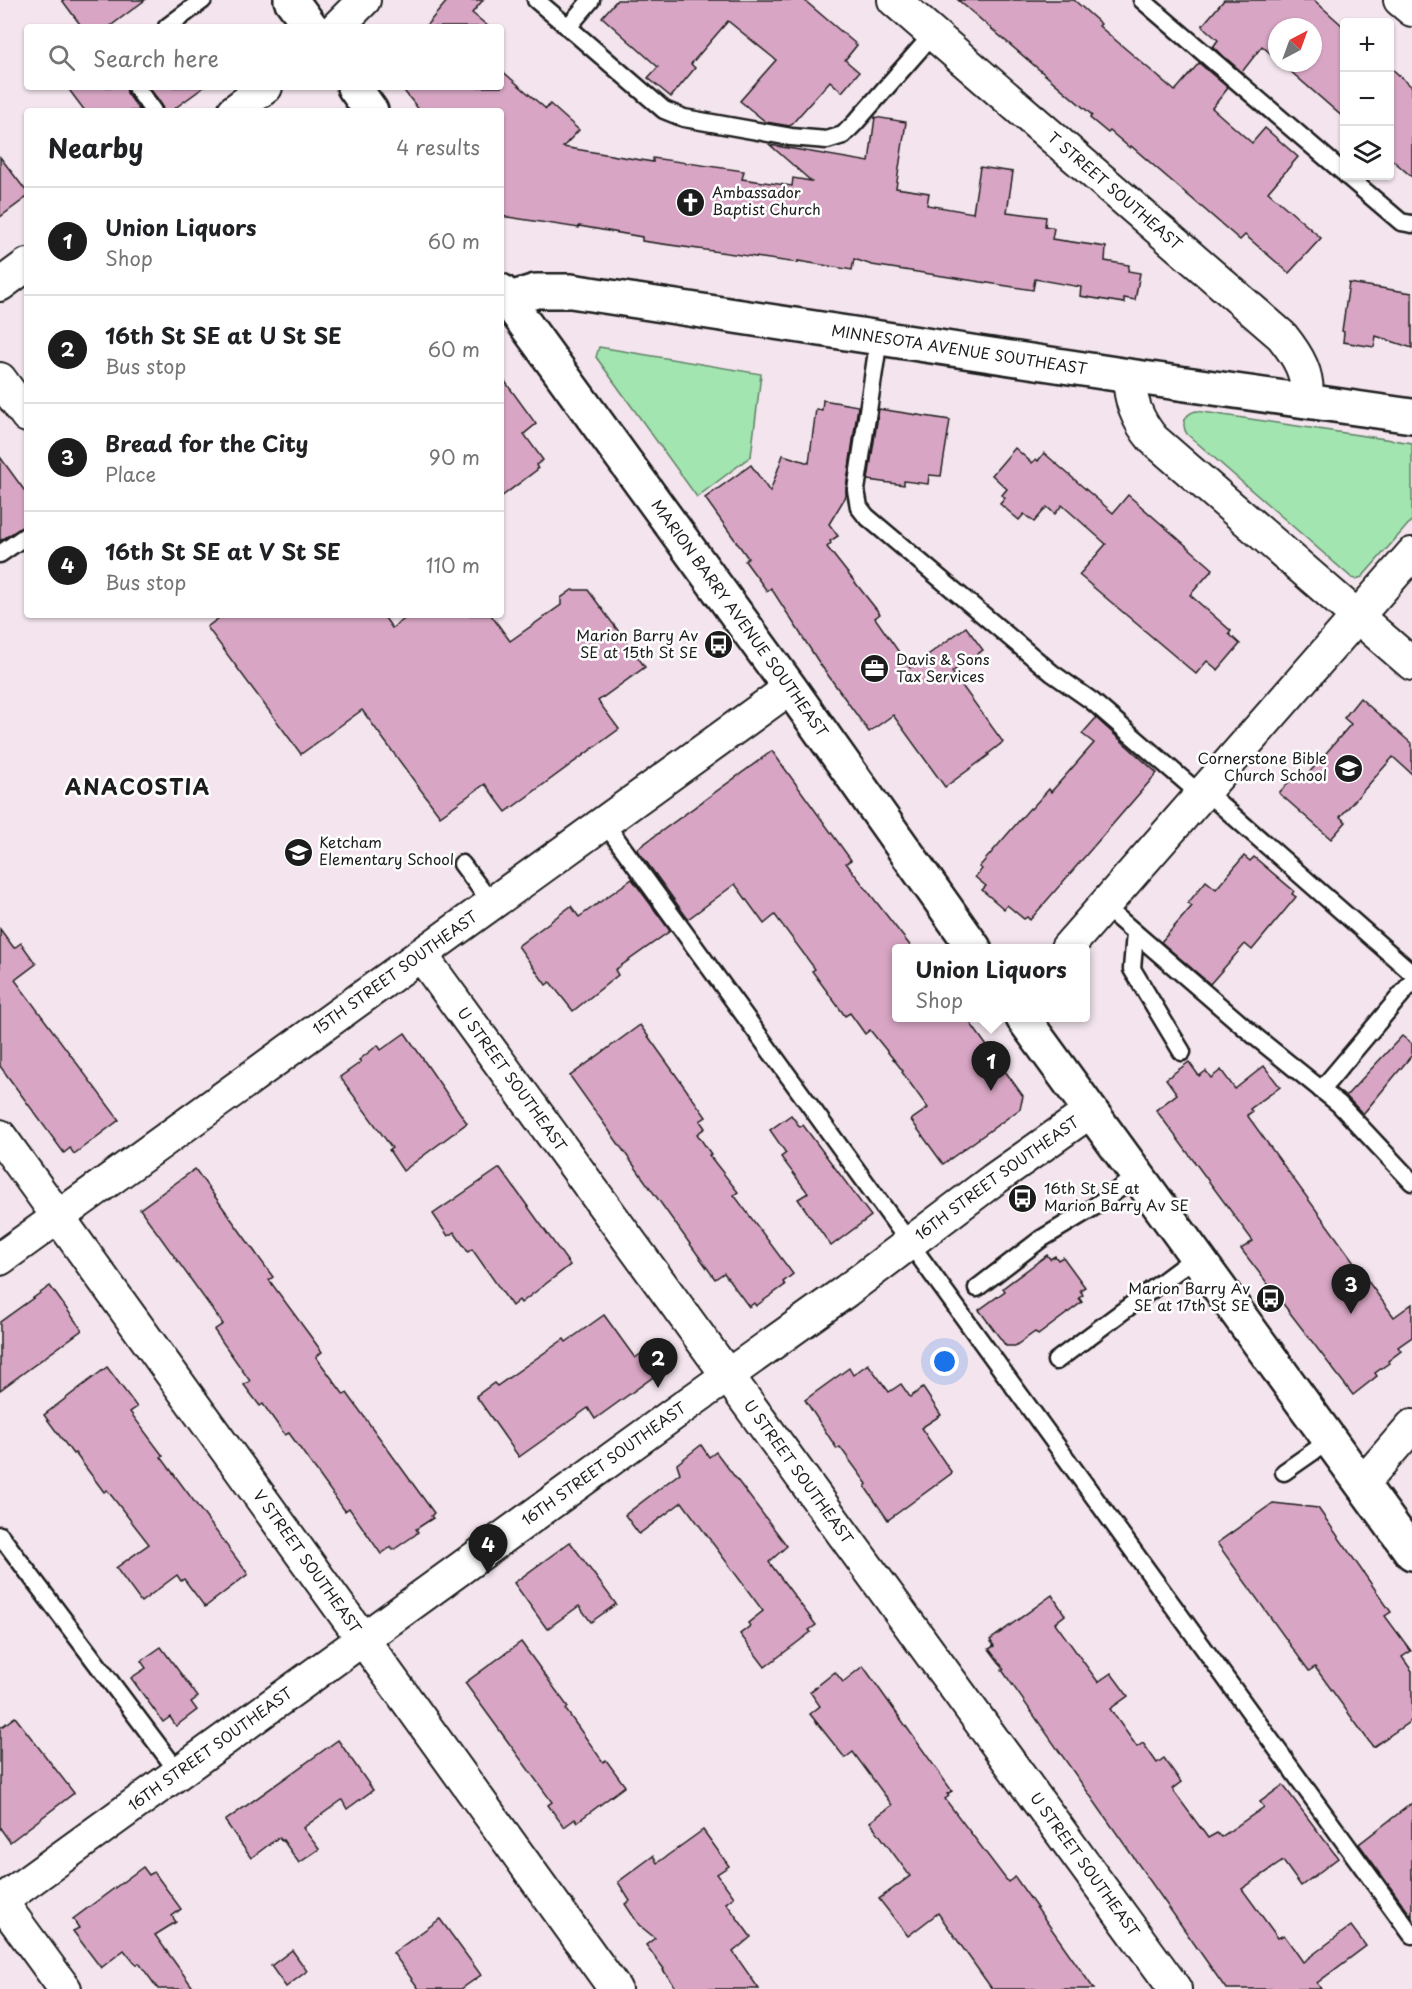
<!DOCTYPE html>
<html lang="en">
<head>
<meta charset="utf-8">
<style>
	body { margin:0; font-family:"Playpen Sans",sans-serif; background:#f6f6f6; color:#202124 }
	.controls { position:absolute; right:18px; top:18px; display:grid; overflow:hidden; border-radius:6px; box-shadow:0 2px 4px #0004 }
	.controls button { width:54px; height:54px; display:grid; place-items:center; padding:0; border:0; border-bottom:2px solid #e0e0e0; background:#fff; color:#202124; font:30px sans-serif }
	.compass { position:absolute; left:1268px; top:18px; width:54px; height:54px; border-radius:50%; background:#fff; box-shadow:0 2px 4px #0004; rotate:41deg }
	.you { position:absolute; left:945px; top:1362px; width:21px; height:21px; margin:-15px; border:4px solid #fff; border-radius:50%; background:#1a73e8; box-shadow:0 0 0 9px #1a73e833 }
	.badge { display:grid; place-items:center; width:39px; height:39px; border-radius:50%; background:#1c1c1c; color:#fff; font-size:20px; font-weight:700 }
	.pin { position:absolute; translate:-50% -50px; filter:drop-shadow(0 2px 3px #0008) }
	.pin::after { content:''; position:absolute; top:32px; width:21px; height:18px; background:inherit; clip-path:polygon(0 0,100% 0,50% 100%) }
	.popup { position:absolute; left:892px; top:944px; width:198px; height:78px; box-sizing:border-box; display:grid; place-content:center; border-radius:6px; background:#fff; filter:drop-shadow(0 2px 4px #0005); font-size:20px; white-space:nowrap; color:#757577 }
	.popup b { font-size:22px; color:#202124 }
	.popup::after { content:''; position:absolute; left:50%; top:100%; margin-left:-12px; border:12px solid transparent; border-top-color:#fff }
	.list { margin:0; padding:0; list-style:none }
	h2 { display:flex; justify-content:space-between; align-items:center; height:78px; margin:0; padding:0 24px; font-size:26px }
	h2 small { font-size:20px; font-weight:400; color:#757577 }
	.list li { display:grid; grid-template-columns:39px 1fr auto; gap:18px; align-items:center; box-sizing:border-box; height:108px; padding:0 24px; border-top:2px solid #e0e0e0 }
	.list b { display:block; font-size:22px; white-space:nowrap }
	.list p { margin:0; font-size:20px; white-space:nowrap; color:#757577 }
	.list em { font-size:20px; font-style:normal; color:#757577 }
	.icon { flex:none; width:33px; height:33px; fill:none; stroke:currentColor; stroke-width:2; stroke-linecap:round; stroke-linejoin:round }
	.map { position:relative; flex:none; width:1412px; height:1989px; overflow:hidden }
	.search { position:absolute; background:#fff; box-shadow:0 2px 4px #0004; left:24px; top:24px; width:480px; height:66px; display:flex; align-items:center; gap:15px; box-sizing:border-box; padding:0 21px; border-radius:6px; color:#757577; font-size:22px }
	.panel { position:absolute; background:#fff; box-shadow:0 2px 4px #0004; left:24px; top:108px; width:480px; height:510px; border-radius:6px }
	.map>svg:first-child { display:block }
</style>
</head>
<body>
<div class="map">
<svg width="1412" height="1989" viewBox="0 0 1412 1989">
	<rect width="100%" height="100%" fill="#f3e4ed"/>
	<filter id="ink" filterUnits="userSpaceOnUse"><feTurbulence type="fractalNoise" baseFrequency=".0167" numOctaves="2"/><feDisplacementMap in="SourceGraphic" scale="12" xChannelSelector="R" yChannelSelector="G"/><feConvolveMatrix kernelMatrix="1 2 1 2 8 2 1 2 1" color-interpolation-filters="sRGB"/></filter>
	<g filter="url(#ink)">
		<!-- green -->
		<g fill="#a2e5b0" stroke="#5f8066" stroke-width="1.5">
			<polygon points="599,347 761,374 751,456 697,497 596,357"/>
			<path d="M1196,411L1412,443V520L1362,577L1356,579L1352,578L1187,434C1181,425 1184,414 1196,411Z"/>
		</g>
		<!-- building -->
		<g fill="#d8a6c4" stroke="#1c1c1c" stroke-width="1.5">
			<polygon points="62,0 145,0 109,27 82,27"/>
			<polygon points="448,0 483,0 472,13 489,27 425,27"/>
			<polygon points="617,0 804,0 857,45 845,60 859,72 842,92 830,81 790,126 766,122 740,101 776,60 728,21 691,64 695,68 671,97 648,78 658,67 602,17"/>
			<polygon points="958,0 1074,0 1101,24 1099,26 1175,91 1199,63 1228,88 1212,108 1252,143 1265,128 1298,157 1268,192 1321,238 1289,273 1245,235 1240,240 1131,146 1130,148 1110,131 1108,133 1090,118 1092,115"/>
			<polygon points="1224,0 1314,0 1344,27 1344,118 1281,63 1313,63 1313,27 1277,27 1277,59 1262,46 1242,72 1213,47 1218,40 1202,26"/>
			<polygon points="1389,66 1412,87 1412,177 1389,157"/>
			<polygon points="501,70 546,109 550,104 579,130 563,147 653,162 653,158 744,171 742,179 792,186 793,178 811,181 770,145 869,162 875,117 906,122 896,188 929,193 927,205 973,213 980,167 1013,172 1007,212 1046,217 1045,226 1054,228 1052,239 1106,247 1105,261 1129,265 1128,271 1140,273 1135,300 1124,298 1124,303 1080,296 1081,287 1035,279 1033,290 872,265 854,259 852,270 798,261 798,263 642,241 642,237 579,226 579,228 501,216 501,111 420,111 401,87 501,87"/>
			<polygon points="67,87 126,87 127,93 140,111 85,111"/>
			<polygon points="149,87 204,87 171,111 163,111 162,105"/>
			<polygon points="0,157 27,192 27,197 0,217"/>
			<polygon points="1349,283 1412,293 1412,348 1376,336 1374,347 1343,342 1344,332 1342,331"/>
			<polygon points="501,376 536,424 524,434 543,460 536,465 538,469 501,497"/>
			<polygon points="823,400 858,406 846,488 846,496 829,524 838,536 830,541 831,543 827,547 880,614 875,618 910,668 966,627 983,650 952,672 1003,742 988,754 989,755 945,787 893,715 869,732 820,664 771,588 767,591 745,561 748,558 705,498 751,465 770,492 783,455 809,463 816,409 822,410"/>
			<polygon points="879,409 950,420 941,476 929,475 928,484 904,481 904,485 868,480"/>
			<polygon points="1015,448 1032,463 1036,459 1038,461 1044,453 1113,513 1128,495 1213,569 1190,595 1231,631 1229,634 1240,644 1218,670 1207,661 1196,674 1079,575 1106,544 1062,505 1055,514 1047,507 1034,522 1024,514 1019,520 1000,504 1005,498 1002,495 1007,489 992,475"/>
			<polygon points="0,457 27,494 27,524 0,541"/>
			<polygon points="572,590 588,590 645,667 598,701 619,729 506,812 485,784 440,816 362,710 301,754 207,627 223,615 383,615 392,628 410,615 491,615 510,641 561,605 561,598"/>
			<polygon points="1360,698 1412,744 1412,774 1393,757 1340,817 1346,822 1331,839 1279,793 1295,775 1302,781 1351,724 1344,718"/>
			<polygon points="1096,718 1157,773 1030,920 1027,917 1024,919 1007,905 1004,909 982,890 986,886 975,877 982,869 979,867 1030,808 1031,809 1049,789 1051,792 1094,743 1082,734"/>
			<polygon points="772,751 851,860 846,863 912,948 897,948 897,1017 966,1017 1023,1096 1020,1109 943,1164 911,1120 928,1108 902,1072 903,1071 870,1030 865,1034 850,1013 845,1016 812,971 815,969 775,915 764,924 735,884 688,919 637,849"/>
			<polygon points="1244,856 1250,861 1254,857 1294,891 1292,894 1296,897 1252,950 1245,944 1210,984 1161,942 1192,906 1188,903 1206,881 1216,889"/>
			<polygon points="632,879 670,931 615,970 618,975 573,1011 550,982 546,985 518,946 571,906 579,917"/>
			<polygon points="0,929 14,948 21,943 36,964 15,980 119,1120 74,1154 70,1148 64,1153 0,1066"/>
			<polygon points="640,1025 706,1117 700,1121 705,1128 697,1134 711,1154 709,1155 738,1192 734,1195 793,1274 783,1282 785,1285 756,1306 754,1303 749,1307 724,1273 715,1279 570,1076"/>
			<polygon points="405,1033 467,1123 403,1171 389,1150 392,1148 340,1077 361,1062 359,1060 378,1045 381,1050"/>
			<polygon points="1402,1036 1412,1044 1412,1055 1363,1114 1346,1096"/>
			<polygon points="1189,1062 1199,1076 1206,1071 1211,1078 1221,1070 1235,1089 1264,1066 1280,1087 1250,1109 1252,1112 1247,1115 1394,1317 1412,1304 1412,1337 1398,1347 1401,1351 1388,1361 1389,1363 1375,1373 1377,1376 1353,1395 1241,1249 1253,1241 1156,1110 1177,1094 1166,1079"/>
			<polygon points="791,1115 800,1127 803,1125 871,1216 831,1246 798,1199 808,1193 781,1157 786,1153 770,1130"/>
			<polygon points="500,1168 570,1265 521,1303 519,1300 512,1306 472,1249 468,1252 454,1232 448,1236 433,1214"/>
			<polygon points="195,1169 273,1277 269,1280 322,1352 316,1357 344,1395 347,1393 434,1513 431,1516 433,1518 416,1529 418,1532 415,1535 393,1550 391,1547 381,1554 349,1508 345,1511 289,1433 285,1435 263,1404 260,1406 244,1385 250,1381 214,1330 223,1324 140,1209"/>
			<polygon points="1047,1255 1050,1259 1055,1256 1058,1260 1063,1257 1085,1287 1080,1290 1083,1295 1079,1298 1082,1302 1038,1335 1035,1332 1015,1346 1006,1346 979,1310 1005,1291 1003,1288"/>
			<polygon points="50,1286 82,1330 0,1390 0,1322"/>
			<polygon points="604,1315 635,1358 652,1346 667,1367 595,1419 588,1408 519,1457 476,1396 494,1383 497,1386 564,1339 566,1342"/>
			<polygon points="868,1364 889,1392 901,1384 910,1397 923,1388 941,1415 921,1428 952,1473 888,1520 865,1487 867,1484 840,1447 837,1449 805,1400 849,1368 853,1375"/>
			<polygon points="107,1367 137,1407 130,1412 163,1456 161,1457 248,1574 205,1607 184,1579 181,1581 177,1575 141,1602 116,1568 149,1544 107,1490 104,1492 75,1453 73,1454 44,1415"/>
			<polygon points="701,1445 709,1457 716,1452 787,1546 769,1562 816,1625 809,1630 811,1632 765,1667 740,1634 750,1626 748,1623 763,1611 682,1502 639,1534 625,1515 680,1473 677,1464"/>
			<polygon points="1273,1503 1318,1508 1391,1612 1385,1616 1411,1651 1402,1657 1412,1671 1412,1720 1373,1747 1315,1667 1309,1671 1217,1543"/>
			<polygon points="570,1542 616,1604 591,1622 579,1606 547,1629 514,1583"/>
			<polygon points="1052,1595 1065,1615 1055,1623 1098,1682 1111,1673 1128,1696 1110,1709 1137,1747 1143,1743 1157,1763 1164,1758 1181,1782 1172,1789 1208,1838 1217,1833 1221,1837 1264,1807 1260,1802 1283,1785 1338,1858 1301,1886 1283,1861 1242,1889 1278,1938 1284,1935 1303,1962 1351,1926 1366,1946 1317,1983 1321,1989 1226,1989 1002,1670 1004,1669 989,1649 994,1646 990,1640"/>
			<polygon points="521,1642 568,1707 566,1710 603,1762 606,1760 625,1786 577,1822 575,1819 564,1827 548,1805 552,1802 465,1683"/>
			<polygon points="161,1647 198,1697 191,1702 197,1710 176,1726 170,1717 163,1722 131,1678 146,1668 141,1661"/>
			<polygon points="863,1666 952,1791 947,1794 949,1796 945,1799 1008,1882 1015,1877 1094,1989 992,1989 938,1913 908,1936 879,1899 910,1876 870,1822 892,1805 853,1752 845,1758 810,1714 820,1706 810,1692 835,1672 843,1682"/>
			<polygon points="15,1717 74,1793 10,1842 0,1828 0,1728"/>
			<polygon points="338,1740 373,1790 347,1809 342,1800 303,1828 319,1849 299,1863 283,1840 282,1841 279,1837 251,1858 225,1821"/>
			<polygon points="1412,1803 1412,1917 1359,1844"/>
			<polygon points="703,1830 729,1866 717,1874 734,1897 726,1903 751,1937 733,1952 759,1989 677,1989 663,1970 664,1969 646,1945 655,1938 639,1925 625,1904 630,1901 618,1882 653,1856 657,1863"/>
			<polygon points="143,1867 149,1875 154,1872 181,1909 172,1916 176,1922 155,1935 194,1989 158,1989 139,1963 136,1965 124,1950 101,1968 73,1931 79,1928 73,1919"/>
			<polygon points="440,1919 481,1975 461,1989 419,1989 393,1953"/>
			<polygon points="292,1950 307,1971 286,1987 271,1966"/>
		</g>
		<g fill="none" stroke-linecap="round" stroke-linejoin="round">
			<defs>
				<g id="lane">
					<polyline points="536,0 568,27 591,0"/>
					<polyline points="1142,0 1344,173"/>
					<polyline points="167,27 203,0"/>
					<polyline points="568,27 664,110 684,118 791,137 827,140 843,135 855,123 933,34"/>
					<polyline points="136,87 153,111"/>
					<polyline points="1347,176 1401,222 1412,224"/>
					<polyline points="879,338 856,490 859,507 866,516 1052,673 1092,701 1201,795"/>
					<polyline points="0,554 27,535"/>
					<polyline points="1205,791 1412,973"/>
					<polyline points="604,822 1412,1935"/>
					<polyline points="462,864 492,904"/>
					<polyline points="1104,906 1257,1038 1339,1104 1412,1182"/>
					<polyline points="1135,933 1132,969 1182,1052"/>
					<polyline points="1321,1090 1412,982"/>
					<polyline points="977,1288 1041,1239 1094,1207 1138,1175"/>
					<polyline points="1056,1361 1197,1256"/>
					<polyline points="1284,1472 1330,1440"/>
					<polyline points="0,1535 179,1773"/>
				</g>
				<g id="street">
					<path id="s1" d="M894,0L1282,336C1298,356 1310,375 1306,401"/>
					<polyline points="1400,0 1412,10"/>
					<polyline points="337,27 364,0"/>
					<polyline points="234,111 266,87"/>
					<polyline points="0,285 27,265"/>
					<path d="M1129,376C1130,401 1137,420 1153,439L1412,664"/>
					<polyline points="0,379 27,416"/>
					<polyline points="1067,948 1412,554"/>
					<path id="s2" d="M421,955L1175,1989"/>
					<path id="s3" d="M0,1136L615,1989"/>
					<path id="s4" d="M0,1259L790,688"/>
					<polyline points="1362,1484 1412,1426"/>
					<polyline points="0,1900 65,1989"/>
					<path id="s5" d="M0,1902L675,1413L846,1291L993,1180L1091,1111"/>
				</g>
				<g id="secondary">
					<polyline points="291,0 311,27"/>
					<polyline points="354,87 371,111"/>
					<path id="s6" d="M501,291L790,688L974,948"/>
					<path id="s7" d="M507,300L536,291H571L1129,376L1412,416"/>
					<polyline points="1023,1018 1412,1553"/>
				</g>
			</defs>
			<!-- lane casing -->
			<use href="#lane" stroke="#1c1c1c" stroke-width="21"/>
			<!-- street casing -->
			<use href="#street" stroke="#1c1c1c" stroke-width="36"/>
			<!-- secondary casing -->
			<use href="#secondary" stroke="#1c1c1c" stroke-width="38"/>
			<!-- lane -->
			<use href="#lane" stroke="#fff" stroke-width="16"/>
			<!-- street -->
			<use href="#street" stroke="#fff" stroke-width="32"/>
			<!-- secondary -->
			<use href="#secondary" stroke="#fff" stroke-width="33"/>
		</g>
	</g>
	<!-- icons -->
	<defs>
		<symbol id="church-disc" viewBox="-11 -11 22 22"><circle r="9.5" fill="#1c1c1c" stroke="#fff"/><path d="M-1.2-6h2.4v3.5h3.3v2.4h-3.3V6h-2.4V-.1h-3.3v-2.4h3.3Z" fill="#fff"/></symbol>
		<symbol id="bus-disc" viewBox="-11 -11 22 22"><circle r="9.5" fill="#1c1c1c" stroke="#fff"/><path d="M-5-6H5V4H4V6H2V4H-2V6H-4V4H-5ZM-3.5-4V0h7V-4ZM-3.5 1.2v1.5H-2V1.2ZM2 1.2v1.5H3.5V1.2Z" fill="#fff"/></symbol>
		<symbol id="office-disc" viewBox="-11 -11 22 22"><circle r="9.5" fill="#1c1c1c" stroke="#fff"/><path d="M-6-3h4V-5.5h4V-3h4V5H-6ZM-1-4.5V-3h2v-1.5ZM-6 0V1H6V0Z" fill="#fff"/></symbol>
		<symbol id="school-disc" viewBox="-11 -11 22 22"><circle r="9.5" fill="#1c1c1c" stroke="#fff"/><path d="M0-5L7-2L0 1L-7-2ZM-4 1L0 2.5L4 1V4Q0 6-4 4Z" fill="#fff"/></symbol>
	</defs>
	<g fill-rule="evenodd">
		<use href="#church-disc" x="674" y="186" width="33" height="33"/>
		<use href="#bus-disc" x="702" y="628" width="33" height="33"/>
		<use href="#office-disc" x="858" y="652" width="33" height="33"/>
		<use href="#school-disc" x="1332" y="752" width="33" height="33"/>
		<use href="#school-disc" x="282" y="836" width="33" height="33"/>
		<use href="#bus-disc" x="1006" y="1182" width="33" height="33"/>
		<use href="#bus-disc" x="1254" y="1282" width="33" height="33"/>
	</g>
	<g text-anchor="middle" stroke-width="5" stroke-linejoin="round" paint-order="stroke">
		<!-- street labels -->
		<g font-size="15" fill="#1c1c1c" stroke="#fff">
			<text dy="5" stroke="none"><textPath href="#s1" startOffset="292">T STREET SOUTHEAST</textPath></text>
			<text dy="5" stroke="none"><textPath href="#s7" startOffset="458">MINNESOTA AVENUE SOUTHEAST</textPath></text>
			<text dy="5" stroke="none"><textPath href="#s6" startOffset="405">MARION BARRY AVENUE SOUTHEAST</textPath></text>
			<text dy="5" stroke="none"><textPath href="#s4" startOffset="488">15TH STREET SOUTHEAST</textPath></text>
			<text dy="5" stroke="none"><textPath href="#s2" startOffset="154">U STREET SOUTHEAST</textPath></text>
			<text dy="5" stroke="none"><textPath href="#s5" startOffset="1232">16TH STREET SOUTHEAST</textPath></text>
			<text dy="5" stroke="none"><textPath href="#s5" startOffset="746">16TH STREET SOUTHEAST</textPath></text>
			<text dy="5" stroke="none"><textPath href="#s2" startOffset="640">U STREET SOUTHEAST</textPath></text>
			<text dy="5" stroke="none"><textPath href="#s3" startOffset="525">V STREET SOUTHEAST</textPath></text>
			<text dy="5" stroke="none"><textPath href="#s5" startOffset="260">16TH STREET SOUTHEAST</textPath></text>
			<text dy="5" stroke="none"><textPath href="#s2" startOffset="1126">U STREET SOUTHEAST</textPath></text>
		</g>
		<!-- poi labels -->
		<g font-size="15" fill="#1c1c1c" stroke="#fff" text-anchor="start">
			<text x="712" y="198">Ambassador<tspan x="712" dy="17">Baptist Church</tspan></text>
			<text x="698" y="641" text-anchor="end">Marion Barry Av<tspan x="698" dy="17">SE at 15th St SE</tspan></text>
			<text x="896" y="665">Davis &amp; Sons<tspan x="896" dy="17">Tax Services</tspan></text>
			<text x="1327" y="764" text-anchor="end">Cornerstone Bible<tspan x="1327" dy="17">Church School</tspan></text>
			<text x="319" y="848">Ketcham<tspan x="319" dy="17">Elementary School</tspan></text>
			<text x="1044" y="1194">16th St SE at<tspan x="1044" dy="17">Marion Barry Av SE</tspan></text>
			<text x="1250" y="1294" text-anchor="end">Marion Barry Av<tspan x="1250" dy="17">SE at 17th St SE</tspan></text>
		</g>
		<!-- district labels -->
		<g font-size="21" font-weight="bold" letter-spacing="1.5" fill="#1c1c1c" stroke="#fff">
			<text x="138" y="795">ANACOSTIA</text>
		</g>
	</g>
</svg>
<div class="controls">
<button>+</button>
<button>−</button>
<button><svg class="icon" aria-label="layers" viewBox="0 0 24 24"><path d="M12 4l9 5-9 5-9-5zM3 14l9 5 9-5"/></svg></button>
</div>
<svg class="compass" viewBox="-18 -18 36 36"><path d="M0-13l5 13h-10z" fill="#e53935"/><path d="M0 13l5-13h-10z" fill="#757577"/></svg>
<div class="you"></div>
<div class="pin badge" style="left:991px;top:1091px">1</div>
<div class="popup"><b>Union Liquors</b>Shop</div>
<div class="pin badge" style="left:658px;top:1388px">2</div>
<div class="pin badge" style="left:1351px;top:1314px">3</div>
<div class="pin badge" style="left:488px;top:1574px">4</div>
<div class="search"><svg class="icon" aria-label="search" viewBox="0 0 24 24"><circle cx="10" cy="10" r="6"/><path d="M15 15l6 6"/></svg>Search here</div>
<section class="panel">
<h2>Nearby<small>4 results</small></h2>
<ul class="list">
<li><span class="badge">1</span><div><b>Union Liquors</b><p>Shop</p></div><em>60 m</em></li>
<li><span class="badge">2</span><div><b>16th St SE at U St SE</b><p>Bus stop</p></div><em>60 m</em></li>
<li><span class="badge">3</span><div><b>Bread for the City</b><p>Place</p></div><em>90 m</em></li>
<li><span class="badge">4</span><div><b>16th St SE at V St SE</b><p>Bus stop</p></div><em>110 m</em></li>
</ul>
</section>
</div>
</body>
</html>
